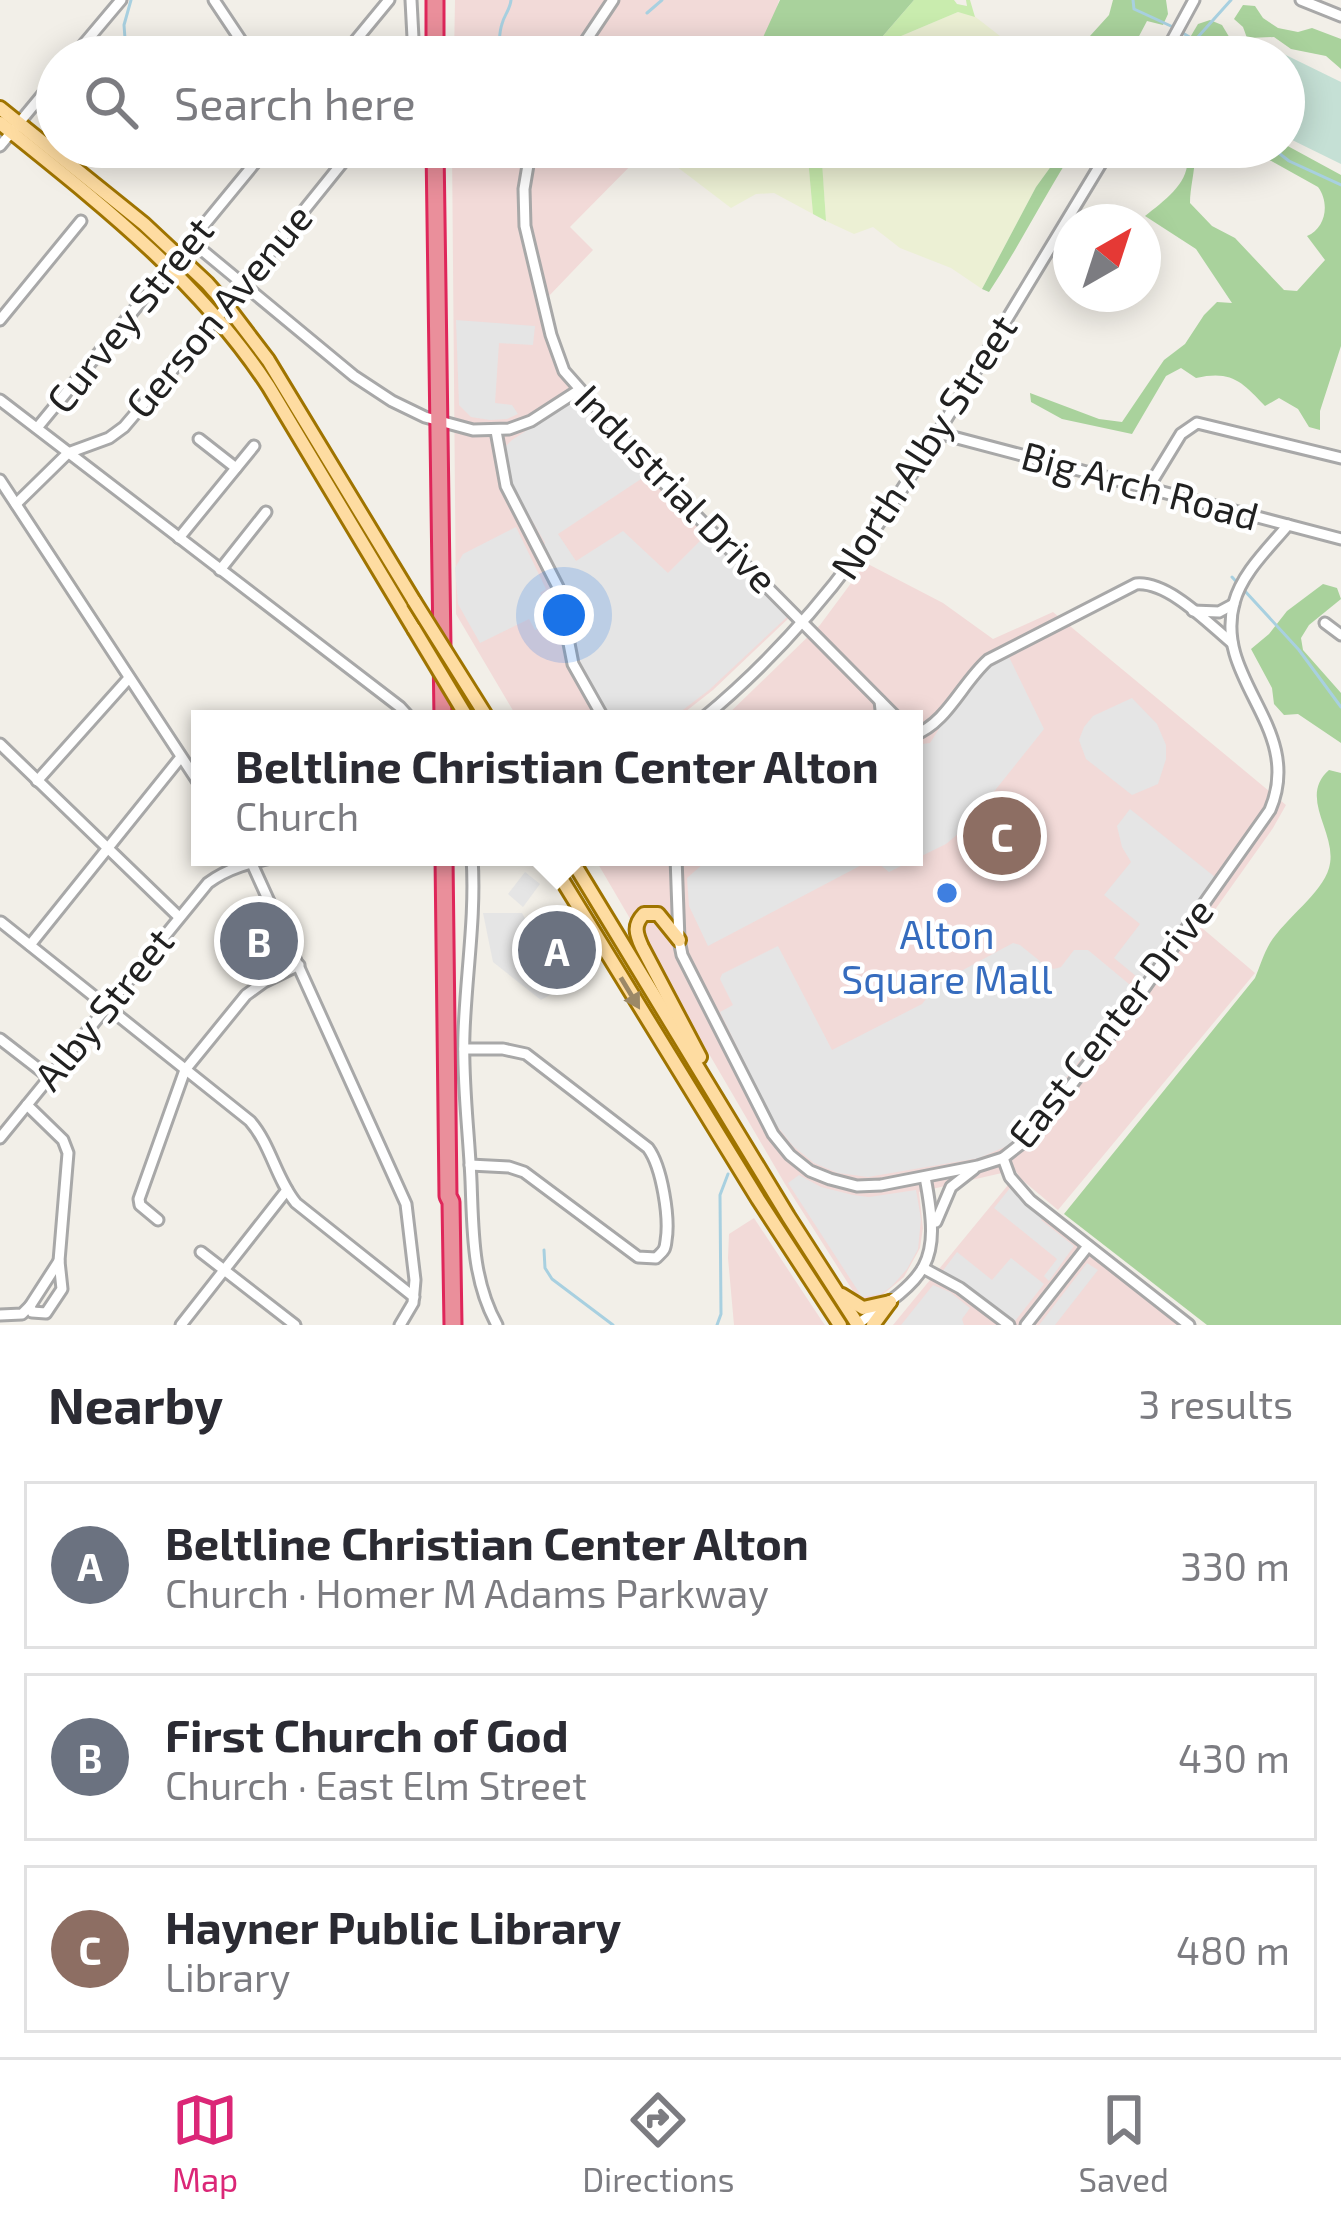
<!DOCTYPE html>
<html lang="en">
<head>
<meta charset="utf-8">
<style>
	body { margin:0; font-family:"Exo 2",sans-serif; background:#f7f7f7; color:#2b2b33 }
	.compass { position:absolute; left:1053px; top:204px; width:108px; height:108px; border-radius:50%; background:#fff; box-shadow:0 6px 30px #0003; rotate:39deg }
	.you { position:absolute; left:564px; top:615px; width:42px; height:42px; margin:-30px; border:9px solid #fff; border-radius:50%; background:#1a73e8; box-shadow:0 0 0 18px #1a73e833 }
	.badge { display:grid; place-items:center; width:78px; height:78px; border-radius:50%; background:#db2777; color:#fff; font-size:39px; font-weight:700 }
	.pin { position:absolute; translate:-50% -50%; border:6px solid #fff; box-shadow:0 3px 12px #0006 }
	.popup { position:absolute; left:191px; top:710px; width:732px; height:156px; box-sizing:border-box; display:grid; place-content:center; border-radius:0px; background:#fff; filter:drop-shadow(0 3px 9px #0005); font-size:39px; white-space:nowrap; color:#7c7c81 }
	.popup b { font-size:45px; color:#2b2b33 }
	.popup::after { content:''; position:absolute; left:50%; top:100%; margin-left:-24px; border:24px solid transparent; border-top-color:#fff }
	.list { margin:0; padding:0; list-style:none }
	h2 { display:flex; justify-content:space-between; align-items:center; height:156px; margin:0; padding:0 48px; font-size:51px }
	h2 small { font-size:39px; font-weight:400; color:#7c7c81 }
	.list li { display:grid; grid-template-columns:78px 1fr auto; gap:36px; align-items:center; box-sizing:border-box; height:168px; margin:0 24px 24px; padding:0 24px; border:3px solid #e1e1e2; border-radius:0px }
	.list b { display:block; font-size:45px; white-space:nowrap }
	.list p { margin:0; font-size:39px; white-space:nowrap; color:#7c7c81 }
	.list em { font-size:39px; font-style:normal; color:#7c7c81 }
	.icon { flex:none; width:66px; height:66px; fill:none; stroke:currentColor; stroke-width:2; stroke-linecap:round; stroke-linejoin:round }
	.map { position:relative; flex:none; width:1341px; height:1325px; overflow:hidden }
	.search { position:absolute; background:#fff; box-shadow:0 6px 30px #0003; left:36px; right:36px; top:36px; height:132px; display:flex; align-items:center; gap:30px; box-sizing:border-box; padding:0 42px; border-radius:66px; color:#7c7c81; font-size:45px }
	.sheet { height:732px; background:#fff }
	nav { display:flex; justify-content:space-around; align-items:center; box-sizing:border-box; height:168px; border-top:3px solid #e1e1e2; background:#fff; font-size:33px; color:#7c7c81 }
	nav a { display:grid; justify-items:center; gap:6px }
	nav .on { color:#db2777 }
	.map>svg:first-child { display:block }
</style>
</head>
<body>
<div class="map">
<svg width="1341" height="1325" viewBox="0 0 1341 1325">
	<rect width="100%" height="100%" fill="#f2efe8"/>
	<!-- commercial -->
	<g fill="#f2dad8">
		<polygon points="455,0 779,0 769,37 755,57 454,57"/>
		<polygon points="452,147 649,147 570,227 593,250 548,297 541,320 552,360 562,377 612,435 666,493 791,616 713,690 676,719 518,719 456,614"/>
		<polygon points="866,563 943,603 993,639 1053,612 1286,805 1273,828 1202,928 1255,973 1058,1210 1021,1179 1015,1170 919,1192 923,1228 920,1248 904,1277 875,1301 858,1299 785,1184 594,857 914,857 914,719 723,719 820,625"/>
		<polygon points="1008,1185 1028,1206 1183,1325 893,1325"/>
		<polygon points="754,1218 822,1321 825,1325 734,1325 728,1258 729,1234"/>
	</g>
	<!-- farmland -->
	<g fill="#ecf0d4">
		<polygon points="958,12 973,15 1027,57 914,57 915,50 905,48 896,57 882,57 894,39"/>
		<polygon points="658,147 807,147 813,214 774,193 756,194 731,208 668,160 646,163 642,160 650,151"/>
		<polygon points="821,147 1065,147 1036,187 982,289 951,268 900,248 873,227 854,234 826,221"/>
	</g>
	<!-- grass -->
	<g fill="#c9ecae">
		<polygon points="914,0 954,0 957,4 967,6 966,0 970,0 975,17 958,12 894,39 882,57 870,57 876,44"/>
		<polygon points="807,147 821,147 826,221 813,214"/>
	</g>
	<!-- forest -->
	<g fill="#a9d29c">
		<polygon points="780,0 914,0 876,44 870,57 754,57"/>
		<polygon points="1113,0 1166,0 1168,14 1163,25 1147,21 1128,57 1071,57 1109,15"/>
		<polygon points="1243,5 1255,6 1263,18 1278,28 1298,32 1312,28 1341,39 1341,69 1326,56 1291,49 1274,37 1247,38 1243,27 1234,19"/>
		<polygon points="1210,20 1222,25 1231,40 1228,57 1187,57 1185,46 1198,24"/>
		<path d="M1284,144L1341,175V346L1320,411V430L1309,427L1298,409L1279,398L1265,406C1242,382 1232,370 1196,378L1181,368L1166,376L1132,434L1062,419L1031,402L1030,393L1099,419L1122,422L1164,360L1185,344L1204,315L1217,302L1232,303L1196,249L1145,216C1167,198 1196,179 1185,147H1194C1197,166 1190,184 1190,203L1212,226L1235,238L1284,290L1297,291L1325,260L1307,236C1326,228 1330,203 1318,187L1246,147H1284Z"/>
		<path d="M1065,147H1076C1045,194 1020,245 989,292L982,289L1036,187Z"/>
		<polygon points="1323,584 1337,588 1341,599 1309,625 1301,638 1303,650 1341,693 1341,743 1298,714 1284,715 1274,704 1272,688 1251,649 1269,634 1287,611"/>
		<path d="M1329,770L1341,773V1325H1207L1064,1214L1255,978C1260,966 1264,953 1270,943C1285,919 1322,893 1329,868C1339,834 1297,798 1329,770Z"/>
	</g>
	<!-- wetland -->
	<polygon fill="#c5e0d5" points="1257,41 1341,82 1341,164 1284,136 1284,57 1243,57"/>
	<!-- parking -->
	<g fill="#e5e5e5">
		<polygon points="456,320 535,326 533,345 499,343 495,403 512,405 518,414 507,419 490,420 471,417 459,405"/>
		<polygon points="572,401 585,404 647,475 558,534 576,561 623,531 668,573 706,535 788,616 709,690 671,719 611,719 582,670 568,603 543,546 545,543 513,487 509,474 505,447 512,440"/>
		<polygon points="516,527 546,589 540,593 554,621 535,630 529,619 480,643 458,604 455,568 463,554"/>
		<polygon points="1009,657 1044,729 965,828 946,844 889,872 873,859 708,946 689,906 687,878 711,857 914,857 914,745 930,743 951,710 979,676 988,668"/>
		<polygon points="1132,698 1157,724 1166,745 1166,759 1158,784 1132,795 1086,759 1079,740 1084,727 1093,716"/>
		<polygon points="1130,809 1215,877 1142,981 1114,958 1140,924 1104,895 1131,862 1122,847 1117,826"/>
		<polygon points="525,872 540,884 523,907 508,894"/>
		<polygon points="483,913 522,913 562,988 541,1000 493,962"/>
		<polygon points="1013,943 1020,945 1046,966 1054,969 1061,967 1074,950 1088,950 1135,989 1025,1131 1007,1146 979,1158 868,1177 838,1173 814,1163 793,1146 774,1122 720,1012 733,1005 720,979 722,974 778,946 832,1050 922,1004 939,983"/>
		<polygon points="799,1175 821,1187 853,1195 869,1197 916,1190 921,1219 918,1249 907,1269 892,1286 881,1294 862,1297 788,1183"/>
		<polygon points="1010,1188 1043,1217 1041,1220 1074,1246 1049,1281 1044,1276 1057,1259 994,1208"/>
		<polygon points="957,1252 992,1280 1011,1258 1044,1284 1015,1321 942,1272"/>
		<polygon points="1087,1263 1098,1270 1055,1325 1039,1325"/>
		<polygon points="933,1285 950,1292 970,1308 962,1319 964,1325 901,1325"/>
	</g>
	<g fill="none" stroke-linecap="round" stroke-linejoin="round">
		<!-- stream -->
		<g stroke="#a8d0e0" stroke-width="3">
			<polyline points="1133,0 1134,9 1173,27"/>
			<polyline points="647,13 662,0"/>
			<polyline points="1181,32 1215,52 1218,57"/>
			<polyline points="1197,38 1231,0"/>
			<polyline points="126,52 124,25 131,0"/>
			<path d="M496,57C501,45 498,35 502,24C504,15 510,10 511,0"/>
			<polyline points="1271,147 1289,161 1341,185"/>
			<polyline points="1232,577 1299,650 1341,707"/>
			<polyline points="544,1250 545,1268 552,1279 613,1325"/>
			<polyline points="717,1325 721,1314 720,1195 728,1174"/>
		</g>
		<defs>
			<g id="minor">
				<polyline points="214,0 252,57"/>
				<polyline points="411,0 414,57"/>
				<polyline points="1301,0 1341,16"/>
				<polyline points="73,57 121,0"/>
				<polyline points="342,57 389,0"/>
				<polyline points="575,57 613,0"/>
				<polyline points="1163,57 1194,0"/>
				<polyline points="0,146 57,77"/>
				<polyline points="531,147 524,189 525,226 551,335 564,371 658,477 898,719"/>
				<polyline points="191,241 354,376 392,401 425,417 473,430 509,429 531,421 579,390"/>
				<polyline points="0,320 81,221"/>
				<polyline points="0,400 400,707 411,719"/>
				<polyline points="37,428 268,147"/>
				<polyline points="496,431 506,486 558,587 573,664 604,719"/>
				<polyline points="938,433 1341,539"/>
				<polyline points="199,439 236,468"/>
				<polyline points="0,480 200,785"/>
				<polyline points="1148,488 1181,434 1197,423 1341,458"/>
				<polyline points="16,504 68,453 109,438 124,427 227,306 355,147"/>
				<polyline points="179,538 254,446"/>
				<polyline points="220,570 266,512"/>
				<polyline points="1193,611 1219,612 1234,604"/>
				<polyline points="1325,623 1341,635"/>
				<polyline points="880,701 882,719"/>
				<path d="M702,719C828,615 895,504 978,367C1022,294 1067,221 1111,147"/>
				<path d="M914,735C947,723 962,683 988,660L1136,584C1168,581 1208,623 1232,643"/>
				<polyline points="0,744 179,917"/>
				<polyline points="37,781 129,678"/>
				<polyline points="249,857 406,1204 415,1280 413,1303 400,1325"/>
				<path d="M472,857C476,916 466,974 464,1033C462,1082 469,1132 471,1181C473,1231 472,1280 497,1325"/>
				<path d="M676,857L679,940L682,955L773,1134L790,1155L810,1171L830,1179L857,1186L881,1185L978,1166L1003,1158L1031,1136L1114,1031L1270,810C1305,728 1213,680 1234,603C1242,573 1268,549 1288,525"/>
				<path d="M1,922L250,1121C271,1145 276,1179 296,1203L414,1297"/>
				<polyline points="30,945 181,757"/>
				<polyline points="0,1039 49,1077"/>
				<path d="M464,1049H503L526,1054L648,1148C662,1167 670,1218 666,1241C665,1251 663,1251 656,1258L638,1257L524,1172L509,1167L470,1165"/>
				<path d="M0,1138L208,883C228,868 252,862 276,857"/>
				<polyline points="1003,1158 1010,1177 1030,1200 1189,1325"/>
				<polyline points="158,1220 140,1205 139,1199 185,1070 246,995 264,982 299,965"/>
				<polyline points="936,1222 951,1187 974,1169"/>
				<polyline points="201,1252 295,1325"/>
				<polyline points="923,1268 960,1288 1009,1325"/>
				<polyline points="30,1306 59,1261"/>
				<polyline points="0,1315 22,1314 30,1306 32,1312 46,1313 62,1289 59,1261 68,1153 63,1140 27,1105"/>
				<polyline points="181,1325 287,1190"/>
				<path d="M856,1325C928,1276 942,1266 925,1177"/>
				<polyline points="1026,1325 1088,1246"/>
			</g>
			<g id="major">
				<polyline points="0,108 144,224 207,283 227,306 268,360 414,601"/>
				<path d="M0,123C98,202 199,280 269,387L414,629"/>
				<polyline points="548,857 758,1199 840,1325"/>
				<polyline points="570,857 788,1216 858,1325"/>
				<path d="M679,940L658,914H644C633,925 636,934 642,947L700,1057"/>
				<polyline points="842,1295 863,1308 890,1302"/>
				<polyline points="873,1325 890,1302"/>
			</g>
			<g id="highway">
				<polyline points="435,0 435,57"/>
				<polyline points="435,147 443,719"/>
				<polyline points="444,857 448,1196 451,1202 453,1325"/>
			</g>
		</defs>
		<!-- minor casing -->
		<use href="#minor" stroke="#a8a8a8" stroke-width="15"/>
		<!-- major casing -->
		<use href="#major" stroke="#9f7400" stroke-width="18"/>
		<!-- highway casing -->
		<use href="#highway" stroke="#df265a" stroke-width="21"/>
		<!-- minor -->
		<use href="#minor" stroke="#fff" stroke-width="9"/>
		<!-- major -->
		<use href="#major" stroke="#fedca1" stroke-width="12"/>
		<!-- highway -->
		<use href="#highway" stroke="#ea8f9b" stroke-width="15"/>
		<defs>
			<g id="major-bridge">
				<polyline points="414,601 488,719"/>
				<polyline points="414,629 468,719"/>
			</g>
		</defs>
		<!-- major-bridge casing -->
		<use href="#major-bridge" stroke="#9f7400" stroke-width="18" stroke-linecap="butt"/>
		<!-- major-bridge -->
		<use href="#major-bridge" stroke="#fedca1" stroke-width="12"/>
	</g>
	<!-- one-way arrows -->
	<defs><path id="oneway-solid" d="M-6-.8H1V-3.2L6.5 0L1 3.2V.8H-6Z" transform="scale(3)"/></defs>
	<use fill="#9b8867" href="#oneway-solid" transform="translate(630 993) rotate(59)"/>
	<!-- markers -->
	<circle fill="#3f7fe0" stroke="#fff" stroke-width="4.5" cx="947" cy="893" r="12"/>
	<g text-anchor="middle" stroke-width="9" stroke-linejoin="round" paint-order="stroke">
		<!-- street labels -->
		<g font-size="39" fill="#212121" stroke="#fff">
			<text transform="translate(219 311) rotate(-50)" y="14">Gerson Avenue</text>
			<text transform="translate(130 315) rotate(-51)" y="14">Curvey Street</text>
			<text transform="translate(924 447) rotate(-57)" y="14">North Alby Street</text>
			<text transform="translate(1140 486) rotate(15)" y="14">Big Arch Road</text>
			<text transform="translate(676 489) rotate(46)" y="14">Industrial Drive</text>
			<text transform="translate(104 1009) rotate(-51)" y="14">Alby Street</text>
			<text transform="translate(1111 1023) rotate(-52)" y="14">East Center Drive</text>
		</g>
		<!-- shop labels -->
		<g font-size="39" fill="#366cbe" stroke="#fff">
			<text x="947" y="949">Alton<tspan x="947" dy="45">Square Mall</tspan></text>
		</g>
	</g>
</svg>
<svg class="compass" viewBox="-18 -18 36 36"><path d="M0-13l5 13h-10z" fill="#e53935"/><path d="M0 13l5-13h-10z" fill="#7c7c81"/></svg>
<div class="you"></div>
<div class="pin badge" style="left:557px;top:950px;background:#6b7280">A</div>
<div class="popup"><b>Beltline Christian Center Alton</b>Church</div>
<div class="pin badge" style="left:259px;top:941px;background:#6b7280">B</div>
<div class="pin badge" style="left:1002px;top:836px;background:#8d6e63">C</div>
<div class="search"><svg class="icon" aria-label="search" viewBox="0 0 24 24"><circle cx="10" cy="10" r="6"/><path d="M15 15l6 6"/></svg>Search here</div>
</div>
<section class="sheet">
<h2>Nearby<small>3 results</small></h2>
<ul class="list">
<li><span class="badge" style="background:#6b7280">A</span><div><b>Beltline Christian Center Alton</b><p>Church · Homer M Adams Parkway</p></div><em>330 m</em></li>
<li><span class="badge" style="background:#6b7280">B</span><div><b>First Church of God</b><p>Church · East Elm Street</p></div><em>430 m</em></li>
<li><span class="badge" style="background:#8d6e63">C</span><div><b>Hayner Public Library</b><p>Library</p></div><em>480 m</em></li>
</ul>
</section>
<nav>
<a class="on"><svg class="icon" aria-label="map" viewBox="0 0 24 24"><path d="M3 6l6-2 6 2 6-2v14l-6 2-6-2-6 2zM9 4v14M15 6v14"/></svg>Map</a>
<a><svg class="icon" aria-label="directions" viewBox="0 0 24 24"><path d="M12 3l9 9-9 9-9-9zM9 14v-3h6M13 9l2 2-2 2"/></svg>Directions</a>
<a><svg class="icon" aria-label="saved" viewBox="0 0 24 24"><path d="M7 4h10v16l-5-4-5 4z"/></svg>Saved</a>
</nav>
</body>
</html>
